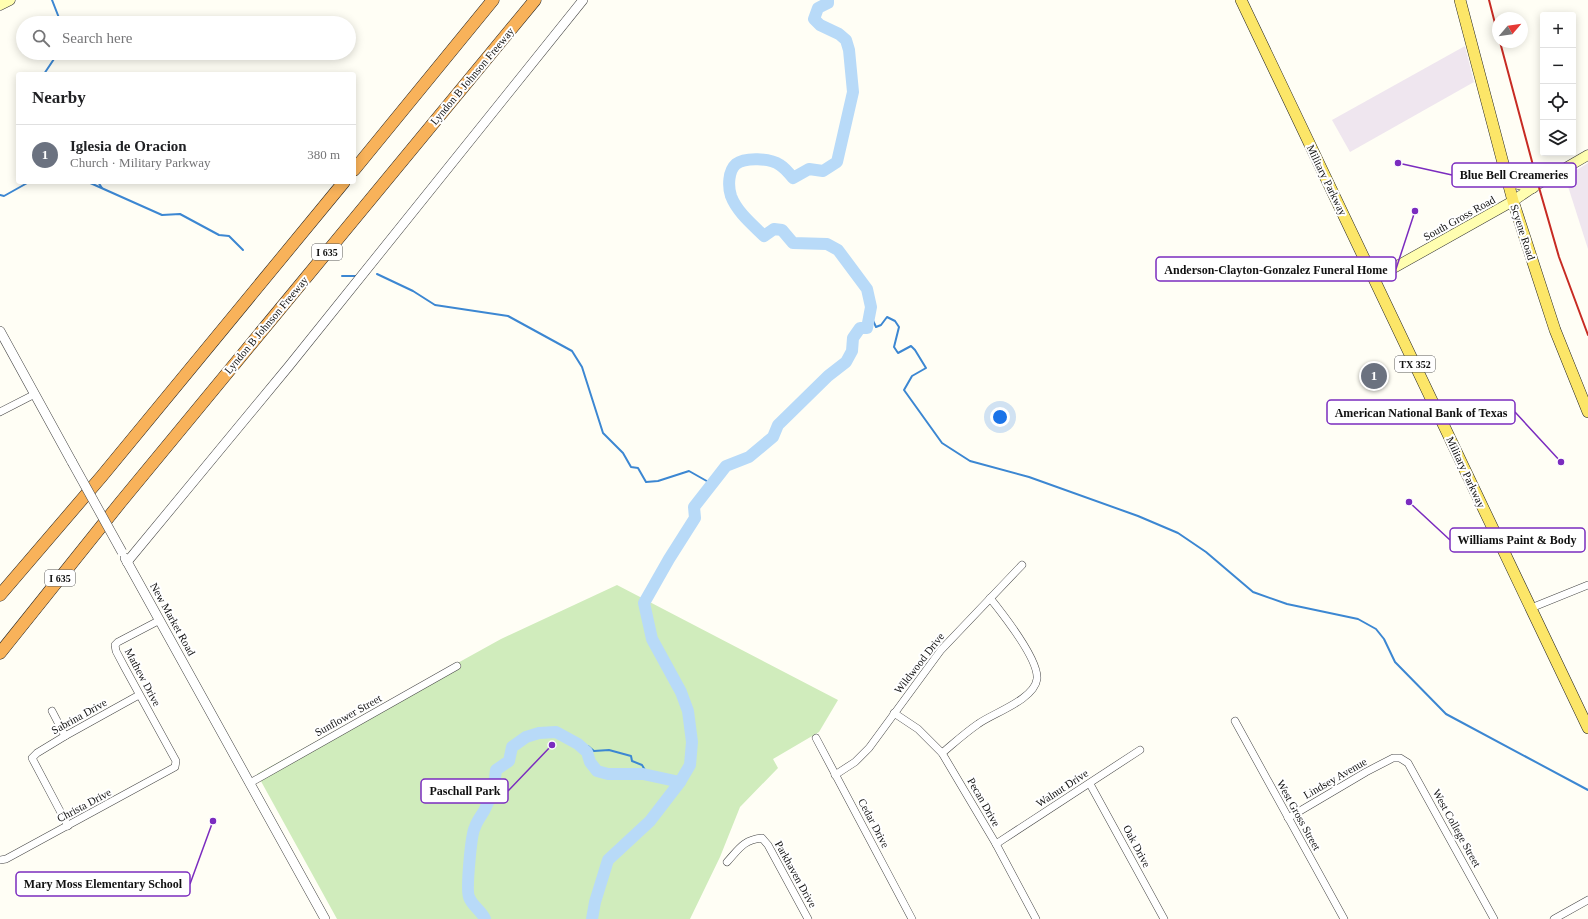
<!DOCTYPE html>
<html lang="en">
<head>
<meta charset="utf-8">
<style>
	body { margin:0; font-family:Georgia,serif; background:#f2f2f2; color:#202124 }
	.controls { position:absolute; right:12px; top:12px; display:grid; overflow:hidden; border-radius:4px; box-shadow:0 2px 10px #0003 }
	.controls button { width:36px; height:36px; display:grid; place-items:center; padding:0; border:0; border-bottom:1px solid #e0e0e0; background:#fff; color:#202124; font:20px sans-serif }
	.compass { position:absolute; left:1492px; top:12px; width:36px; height:36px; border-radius:50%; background:#fff; box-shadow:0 2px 10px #0003; rotate:61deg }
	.you { position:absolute; left:1000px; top:417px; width:14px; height:14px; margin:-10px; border:3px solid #fff; border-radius:50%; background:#1a73e8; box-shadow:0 0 0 6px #1a73e833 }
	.badge { display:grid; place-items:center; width:26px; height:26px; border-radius:50%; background:#1a73e8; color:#fff; font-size:13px; font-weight:700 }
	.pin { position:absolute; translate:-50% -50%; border:2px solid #fff; box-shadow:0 1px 4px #0006 }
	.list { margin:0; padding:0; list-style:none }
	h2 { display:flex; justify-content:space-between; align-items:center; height:52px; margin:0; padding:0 16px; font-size:17px }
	h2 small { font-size:13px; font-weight:400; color:#757577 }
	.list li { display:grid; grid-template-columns:26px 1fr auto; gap:12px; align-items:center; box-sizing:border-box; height:60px; padding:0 16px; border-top:1px solid #e0e0e0 }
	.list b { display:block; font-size:15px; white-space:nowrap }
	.list p { margin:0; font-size:13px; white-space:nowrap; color:#757577 }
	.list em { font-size:13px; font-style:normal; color:#757577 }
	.icon { flex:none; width:22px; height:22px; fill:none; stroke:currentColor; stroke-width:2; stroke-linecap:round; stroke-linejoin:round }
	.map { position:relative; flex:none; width:1588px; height:919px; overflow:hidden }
	.search { position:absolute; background:#fff; box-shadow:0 2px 10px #0003; left:16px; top:16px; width:340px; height:44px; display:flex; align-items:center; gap:10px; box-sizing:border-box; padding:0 14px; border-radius:22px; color:#757577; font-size:15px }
	.panel { position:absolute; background:#fff; box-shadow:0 2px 10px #0003; left:16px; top:72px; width:340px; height:112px; border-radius:4px }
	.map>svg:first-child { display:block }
</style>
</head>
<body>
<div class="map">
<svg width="1588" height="919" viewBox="0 0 1588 919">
	<rect width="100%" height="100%" fill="#fffef5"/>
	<!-- industrial -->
	<g fill="#efe6ef">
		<polygon points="1465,46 1474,82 1350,152 1332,120"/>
		<polygon points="1588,163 1588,249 1565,177"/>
	</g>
	<!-- green -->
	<polygon fill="#d0ecbc" points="617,585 838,700 819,732 773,759 778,768 740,807 720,857 690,919 337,919 257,774 501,639"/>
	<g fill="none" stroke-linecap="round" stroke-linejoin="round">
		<!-- stream -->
		<g stroke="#3c87d2" stroke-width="2">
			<polyline points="52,0 61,23"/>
			<polyline points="44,74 58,53"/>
			<polyline points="88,182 162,215 180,214 219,235 229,236 243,250"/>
			<polyline points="98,182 102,188"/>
			<polyline points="0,195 4,196 29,182"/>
			<polyline points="377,274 413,291 435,305 508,316 572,351 582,367 603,433 623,453 631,467 638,468 646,482 658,481 689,471 712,484"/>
			<polyline points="342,276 357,276"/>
			<polyline points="870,314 876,327 881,325 887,317 895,321 899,327 894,347 898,353 911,346 915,350 926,368 912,376 904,390 942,443 970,461 1029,477 1138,516 1178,533 1206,552 1253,592 1287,604 1358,619 1376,629 1384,639 1395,662 1446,714 1588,790"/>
			<polyline points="580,746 588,746 594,751 609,750 631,756 632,761 642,765 648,775"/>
		</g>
		<!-- river -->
		<g stroke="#b8daf8" stroke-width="12">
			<path d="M485,919C481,910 472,906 469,897C466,890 471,834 475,827C477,821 481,816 484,811C491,798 495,784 496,770L509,761L512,747L526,737L539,733L556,732L578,744L587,752L590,762L597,771L608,774H643L680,782"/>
			<path d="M592,919L595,902L608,860L650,821L680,782L690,765L692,742L688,711L681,692L652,639L644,603L669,559L695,518L694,507L726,466L749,457L773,437L778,425L828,376L846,362L852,351L853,338L860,328H867L871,307L867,289L838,250L827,244L793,243L782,230L774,229L764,236C752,224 737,212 731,196C728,187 728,171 736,164C745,157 770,158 780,165C785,168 789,173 793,178L809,169L823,171L837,162L853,92L849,50L846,40L839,34L820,25L814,19L818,8L828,3V0"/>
		</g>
		<defs>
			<g id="minor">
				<polyline points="0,412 35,394"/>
				<polyline points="1531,608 1588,585"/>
				<polyline points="52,711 65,736"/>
				<polyline points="894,713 918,729 942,753 996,844 1036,919"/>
				<polyline points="1235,721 1344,919"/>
				<polyline points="816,738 912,919"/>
				<path d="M942,753C954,743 965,733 978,724C993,713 1034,700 1037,679C1039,660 1002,613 990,598"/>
				<polyline points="835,775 855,762 869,748 941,650 1022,565"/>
				<polyline points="250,783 457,666"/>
				<polyline points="1090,784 1164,919"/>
				<polyline points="1288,818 1366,772 1393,758 1400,758 1408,763 1494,919"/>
				<polyline points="68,826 32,758 37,753 65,736 139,695"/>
				<polyline points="996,844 1140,750"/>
				<polyline points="0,860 6,859 175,767 176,761 125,668 116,651 115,645 118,642 160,620"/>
				<path d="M727,862C739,849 743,840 762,838L768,845L808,919"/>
				<polyline points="1554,919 1588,900"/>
			</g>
			<g id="tertiary">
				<polyline points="0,331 72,462"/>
				<polyline points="125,558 325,919"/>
				<polyline points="127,562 289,366 583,0"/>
			</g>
			<g id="secondary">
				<polyline points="0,5 10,0"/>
				<polyline points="1506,175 1514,183 1533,188"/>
				<polyline points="1374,279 1513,201 1538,184 1588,155"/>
			</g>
			<g id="primary">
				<polyline points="1241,0 1588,728"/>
				<polyline points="1460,0 1513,201 1555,330 1588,412"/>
			</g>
			<g id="motorway">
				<polyline points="354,170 493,0"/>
				<polyline points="0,595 102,476 344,182"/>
				<polyline points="0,653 120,503 535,0"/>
			</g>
		</defs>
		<!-- minor casing -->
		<use href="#minor" stroke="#444" stroke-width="8"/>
		<!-- tertiary casing -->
		<use href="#tertiary" stroke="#444" stroke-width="10"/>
		<!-- secondary casing -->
		<use href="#secondary" stroke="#333" stroke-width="11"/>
		<!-- primary casing -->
		<use href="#primary" stroke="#222" stroke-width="12"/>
		<!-- motorway casing -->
		<use href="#motorway" stroke="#222" stroke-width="13"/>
		<!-- minor -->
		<use href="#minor" stroke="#fff" stroke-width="7"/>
		<!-- tertiary -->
		<use href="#tertiary" stroke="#fff" stroke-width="9"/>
		<!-- secondary -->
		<use href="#secondary" stroke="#fffeb0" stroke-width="10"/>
		<!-- primary -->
		<use href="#primary" stroke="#fce668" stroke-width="11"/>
		<!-- motorway -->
		<use href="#motorway" stroke="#f8b25a" stroke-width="12"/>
		<!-- rail -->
		<g stroke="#c72b23" stroke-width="2">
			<polyline points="1489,0 1498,35"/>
			<polyline points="1500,42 1538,184 1559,257 1588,335"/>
		</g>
		<defs>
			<polyline id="tertiary-bridge" points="72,462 122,552"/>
		</defs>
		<!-- tertiary-bridge casing -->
		<use href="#tertiary-bridge" stroke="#444" stroke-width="10" stroke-linecap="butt"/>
		<!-- tertiary-bridge -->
		<use href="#tertiary-bridge" stroke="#fff" stroke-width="9"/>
	</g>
	<g text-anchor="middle" stroke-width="4" stroke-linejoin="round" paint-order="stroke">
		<!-- shield labels -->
		<g fill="#fff" stroke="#585858" stroke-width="1">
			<rect x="312" y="244" width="30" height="16" rx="3"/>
			<rect x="1395" y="356" width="40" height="16" rx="3"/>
			<rect x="45" y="570" width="30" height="16" rx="3"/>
		</g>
		<g font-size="10" font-weight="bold" fill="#111">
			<text x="327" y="256">I 635</text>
			<text x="1415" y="368">TX 352</text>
			<text x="60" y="582">I 635</text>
		</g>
		<!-- street labels -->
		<g font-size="11" fill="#111" stroke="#fff">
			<text transform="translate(472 76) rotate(-50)" y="4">Lyndon B Johnson Freeway</text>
			<text transform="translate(1327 180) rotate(64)" y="4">Military Parkway</text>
			<text transform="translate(1459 218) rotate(-29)" y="4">South Gross Road</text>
			<text transform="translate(1523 232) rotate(72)" y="4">Scyene Road</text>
			<text transform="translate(266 325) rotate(-50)" y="4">Lyndon B Johnson Freeway</text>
			<text transform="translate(1466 472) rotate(65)" y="4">Military Parkway</text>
			<text transform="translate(173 619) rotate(61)" y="4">New Market Road</text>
			<text transform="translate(919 663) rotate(-52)" y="4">Wildwood Drive</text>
			<text transform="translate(143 677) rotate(62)" y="4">Mathew Drive</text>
			<text transform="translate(348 715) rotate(-29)" y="4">Sunflower Street</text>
			<text transform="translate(79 716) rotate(-29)" y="4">Sabrina Drive</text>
			<text transform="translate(1335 778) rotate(-30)" y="4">Lindsey Avenue</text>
			<text transform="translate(1062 788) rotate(-33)" y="4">Walnut Drive</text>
			<text transform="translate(984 802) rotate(60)" y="4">Pecan Drive</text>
			<text transform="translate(84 805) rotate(-28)" y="4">Christa Drive</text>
			<text transform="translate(1299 815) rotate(61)" y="4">West Gross Street</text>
			<text transform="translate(874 823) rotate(62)" y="4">Cedar Drive</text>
			<text transform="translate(1457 828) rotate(61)" y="4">West College Street</text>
			<text transform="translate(1137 846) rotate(62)" y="4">Oak Drive</text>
			<text transform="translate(796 874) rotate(61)" y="4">Parkhaven Drive</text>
		</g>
	</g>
	<!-- callouts -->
	<path fill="none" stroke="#7b2cbf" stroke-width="1.5" d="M1398 163L1452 175M1415 211L1396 269M1561 462L1515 412M1409 502L1450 540M552 745L508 791M213 821L190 884"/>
	<g fill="#7b2cbf" stroke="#fff" stroke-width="1.5">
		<circle cx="1398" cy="163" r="4"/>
		<circle cx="1415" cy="211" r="4"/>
		<circle cx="1561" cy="462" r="4"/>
		<circle cx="1409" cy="502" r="4"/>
		<circle cx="552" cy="745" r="4"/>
		<circle cx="213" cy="821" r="4"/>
	</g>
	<g fill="#fff" stroke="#7b2cbf" stroke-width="1.5">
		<rect x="1452" y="163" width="124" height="24" rx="4"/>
		<rect x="1156" y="257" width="240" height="24" rx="4"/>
		<rect x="1327" y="400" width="188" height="24" rx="4"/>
		<rect x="1450" y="528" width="135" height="24" rx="4"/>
		<rect x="421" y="779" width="87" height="24" rx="4"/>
		<rect x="16" y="872" width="174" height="24" rx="4"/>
	</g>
	<g font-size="12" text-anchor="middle" font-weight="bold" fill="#111">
		<text x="1514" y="179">Blue Bell Creameries</text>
		<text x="1276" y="274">Anderson-Clayton-Gonzalez Funeral Home</text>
		<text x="1421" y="417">American National Bank of Texas</text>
		<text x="1517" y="544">Williams Paint &amp; Body</text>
		<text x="465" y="795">Paschall Park</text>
		<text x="103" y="888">Mary Moss Elementary School</text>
	</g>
</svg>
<div class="controls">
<button>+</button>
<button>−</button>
<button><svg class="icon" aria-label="locate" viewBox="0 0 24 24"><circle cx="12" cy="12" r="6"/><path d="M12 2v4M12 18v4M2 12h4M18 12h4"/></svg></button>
<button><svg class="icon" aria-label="layers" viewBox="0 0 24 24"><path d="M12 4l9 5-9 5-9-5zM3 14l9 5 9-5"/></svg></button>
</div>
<svg class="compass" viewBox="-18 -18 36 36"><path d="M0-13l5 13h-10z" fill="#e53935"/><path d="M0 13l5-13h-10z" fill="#757577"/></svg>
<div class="you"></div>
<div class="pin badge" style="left:1374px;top:376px;background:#6b7280">1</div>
<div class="search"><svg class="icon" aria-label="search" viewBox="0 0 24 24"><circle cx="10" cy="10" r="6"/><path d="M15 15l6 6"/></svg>Search here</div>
<section class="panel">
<h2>Nearby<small></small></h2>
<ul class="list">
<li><span class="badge" style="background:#6b7280">1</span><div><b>Iglesia de Oracion</b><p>Church · Military Parkway</p></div><em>380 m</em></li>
</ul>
</section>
</div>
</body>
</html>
